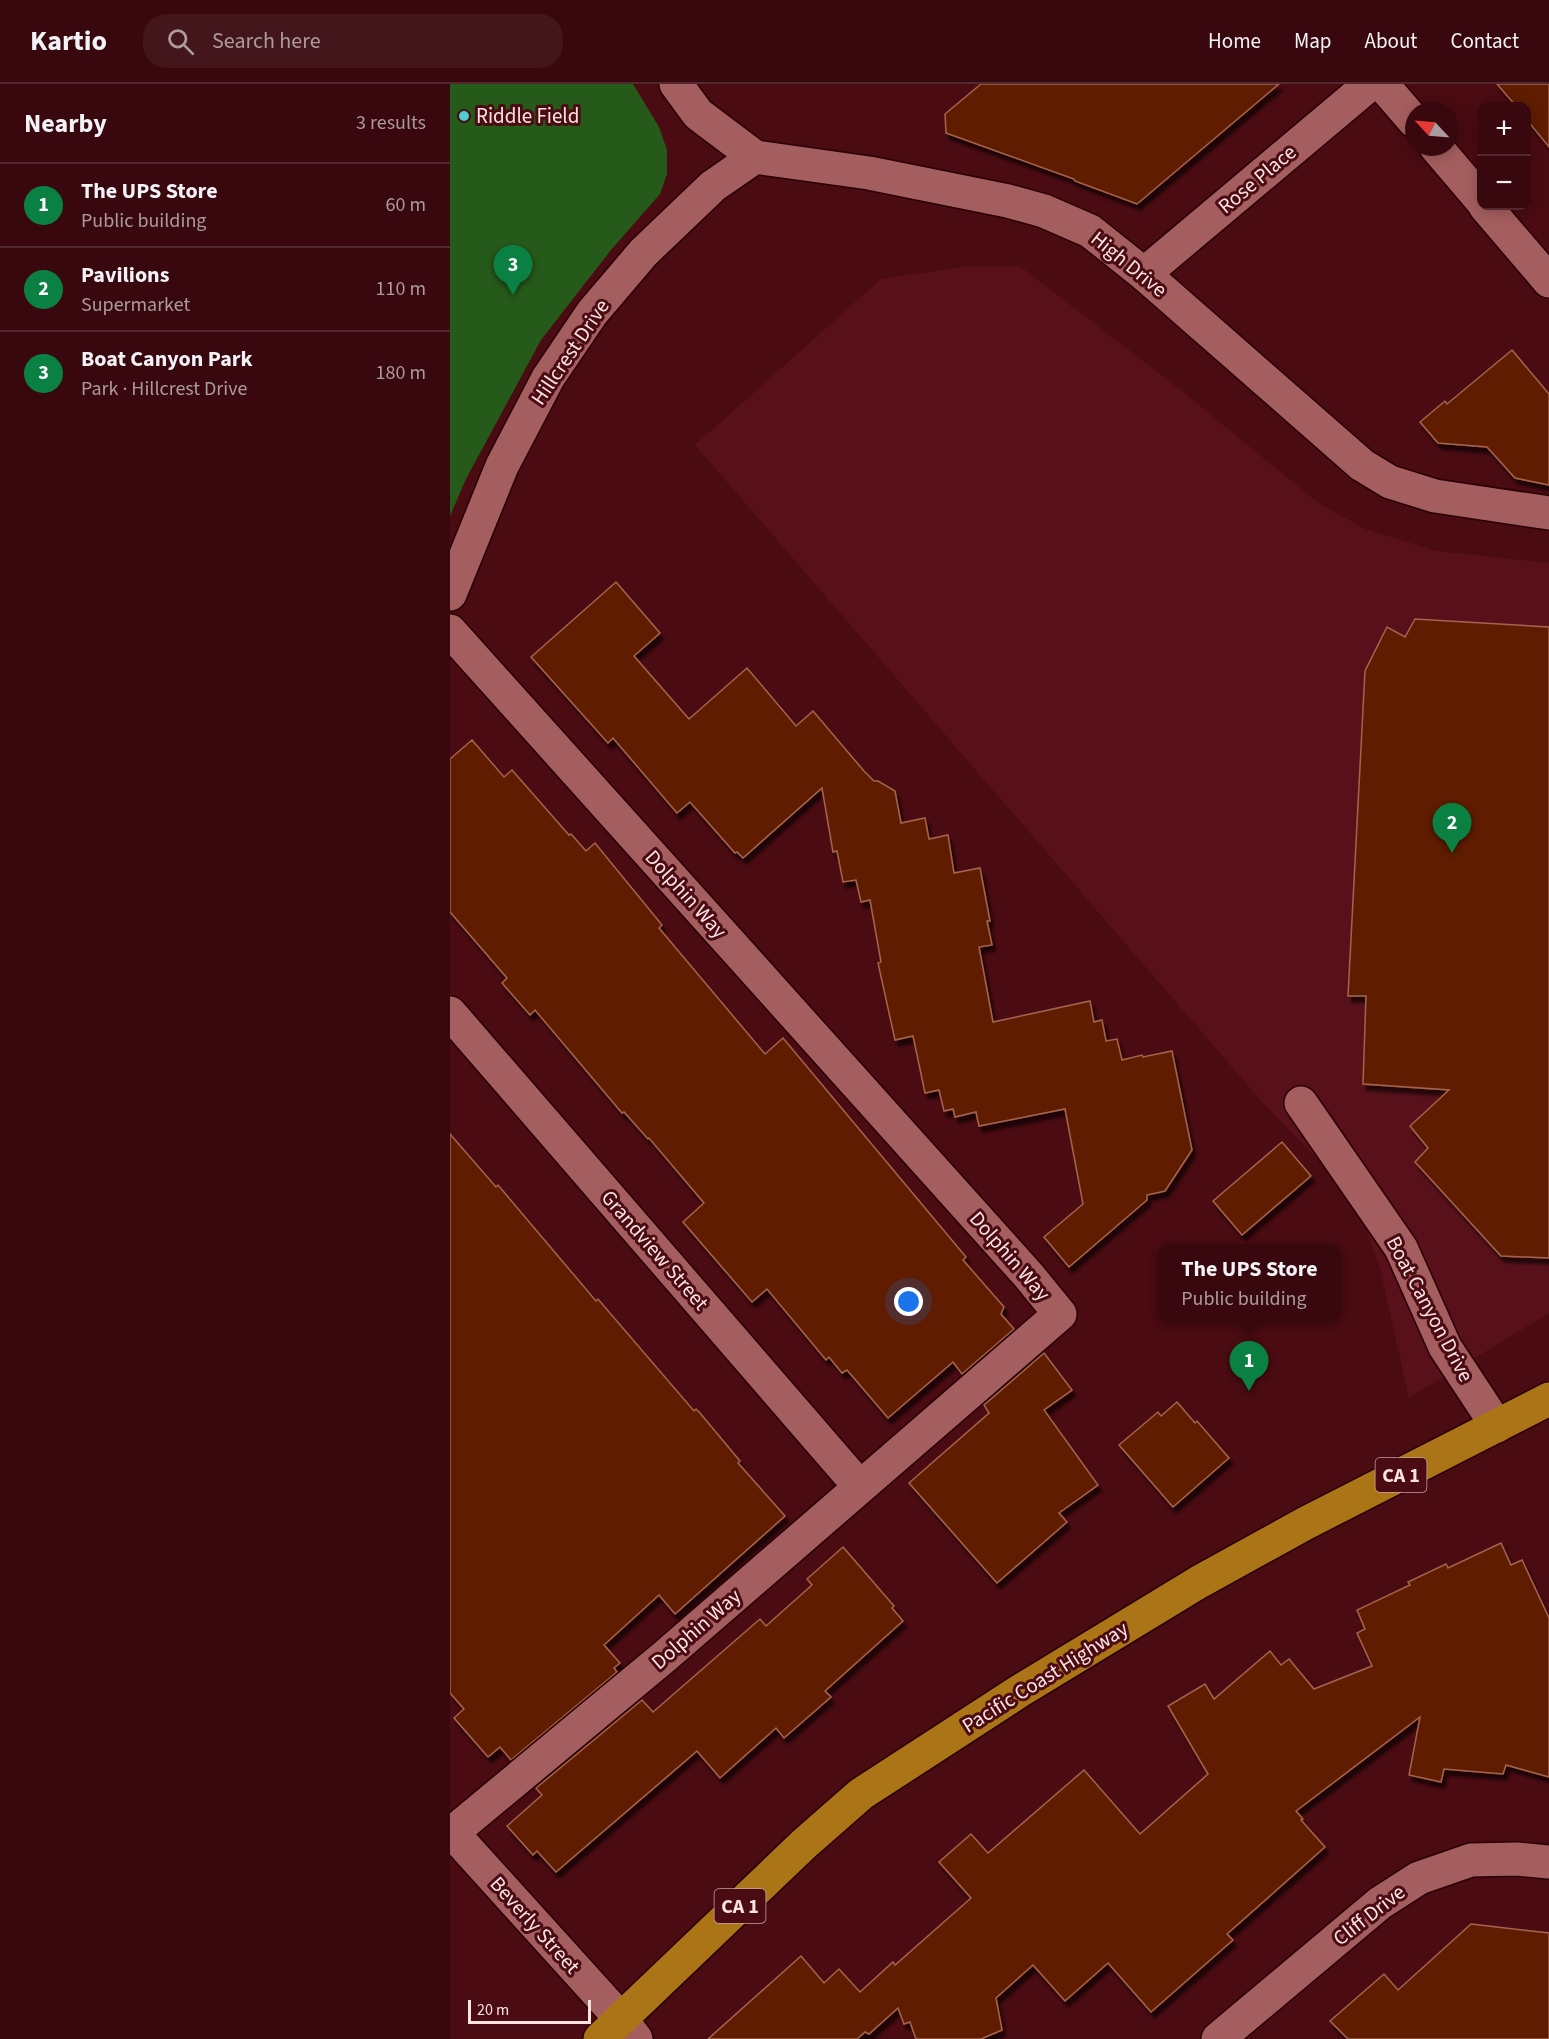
<!DOCTYPE html>
<html lang="en">
<head>
<meta charset="utf-8">
<style>
	body { margin:0; font-family:"Source Sans 3",sans-serif; background:#43161c; color:#f1f3f6 }
	.controls { position:absolute; right:18px; top:18px; display:grid; overflow:hidden; border-radius:12px; box-shadow:0 3px 15px #0003 }
	.controls button { width:54px; height:54px; display:grid; place-items:center; padding:0; border:0; border-bottom:2px solid #52292e; background:#38080e; color:#f1f3f6; font:30px sans-serif }
	.compass { position:absolute; left:955px; top:18px; width:54px; height:54px; border-radius:50%; background:#38080e; box-shadow:0 3px 15px #0003; rotate:296deg }
	.scale { position:absolute; left:18px; bottom:15px; width:123px; box-sizing:border-box; padding-left:6px; border:3px solid #fce3e2; border-top:0; font-size:16px; line-height:21px; white-space:nowrap; color:#fce3e2; -webkit-text-stroke:4px #4a0b12; paint-order:stroke }
	.you { position:absolute; left:459px; top:1218px; width:21px; height:21px; margin:-15px; border:4px solid #fff; border-radius:50%; background:#1a73e8; box-shadow:0 0 0 9px #1a73e833 }
	.badge { display:grid; place-items:center; width:39px; height:39px; border-radius:50%; background:#0b8043; color:#fff; font-size:20px; font-weight:700 }
	.pin { position:absolute; translate:-50% -50px; filter:drop-shadow(0 2px 3px #0008) }
	.pin::after { content:''; position:absolute; top:32px; width:21px; height:18px; background:inherit; clip-path:polygon(0 0,100% 0,50% 100%) }
	.popup { position:absolute; left:708px; top:1160px; width:183px; height:78px; box-sizing:border-box; display:grid; place-content:center; border-radius:12px; background:#38080e; filter:drop-shadow(0 2px 4px #0005); font-size:20px; white-space:nowrap; color:#ab9a9e }
	.popup b { font-size:22px; color:#f1f3f6 }
	.popup::after { content:''; position:absolute; left:50%; top:100%; margin-left:-12px; border:12px solid transparent; border-top-color:#38080e }
	.list { margin:0; padding:0; list-style:none }
	h2 { display:flex; justify-content:space-between; align-items:center; height:78px; margin:0; padding:0 24px; font-size:26px }
	h2 small { font-size:20px; font-weight:400; color:#ab9a9e }
	.list li { display:grid; grid-template-columns:39px 1fr auto; gap:18px; align-items:center; box-sizing:border-box; height:84px; padding:0 24px; border-top:2px solid #52292e }
	.list b { display:block; font-size:22px; white-space:nowrap }
	.list p { margin:0; font-size:20px; white-space:nowrap; color:#ab9a9e }
	.list em { font-size:20px; font-style:normal; color:#ab9a9e }
	.icon { flex:none; width:33px; height:33px; fill:none; stroke:currentColor; stroke-width:2; stroke-linecap:round; stroke-linejoin:round }
	.map { position:relative; flex:none; width:1099px; height:1955px; overflow:hidden }
	header { display:flex; align-items:center; gap:36px; box-sizing:border-box; height:84px; padding:0 30px; background:#38080e; border-bottom:2px solid #52292e }
	header strong { font-size:28px }
	nav { display:flex; gap:33px; margin-inline-start:auto; font-size:21px }
	.search { width:420px; height:54px; background:#43161c; display:flex; align-items:center; gap:15px; box-sizing:border-box; padding:0 21px; border-radius:24px; color:#ab9a9e; font-size:22px }
	main { display:flex }
	aside { flex:1; background:#38080e }
	.map>svg:first-child { display:block }
</style>
</head>
<body>
<header>
<strong>Kartio</strong>
<div class="search"><svg class="icon" aria-label="search" viewBox="0 0 24 24"><circle cx="10" cy="10" r="6"/><path d="M15 15l6 6"/></svg>Search here</div>
<nav><a>Home</a><a>Map</a><a>About</a><a>Contact</a></nav>
</header>
<main>
<aside>
<h2>Nearby<small>3 results</small></h2>
<ul class="list">
<li><span class="badge">1</span><div><b>The UPS Store</b><p>Public building</p></div><em>60 m</em></li>
<li><span class="badge">2</span><div><b>Pavilions</b><p>Supermarket</p></div><em>110 m</em></li>
<li><span class="badge">3</span><div><b>Boat Canyon Park</b><p>Park · Hillcrest Drive</p></div><em>180 m</em></li>
</ul>
</aside>
<div class="map">
<svg width="1099" height="1955" viewBox="0 0 1099 1955">
	<defs>
		<filter id="shadow"><feDropShadow dx="3.5" dy="6" stdDeviation="1.5" flood-color="#0009"/></filter>
	</defs>
	<rect width="100%" height="100%" fill="#4a0b12"/>
	<!-- built -->
	<polygon fill="#58111a" points="519,182 571,183 732,307 867,418 915,445 987,467 1099,479 1099,1229 959,1314 930,1184 904,1113 813,1019 245,361 431,195"/>
	<!-- green -->
	<polygon fill="#265a1a" points="0,0 183,0 209,43 217,66 217,90 210,110 161,166 91,256 16,395 0,432"/>
	<!-- building -->
	<g fill="#5e1f05" stroke="#a5634c" stroke-width="1.5" filter="url(#shadow)">
		<polygon points="531,0 829,0 687,120 625,97 624,95 496,49 495,30"/>
		<polygon points="1047,0 1099,0 1099,63 1077,36 1077,22 1066,22"/>
		<polygon points="1062,266 1099,310 1099,401 1065,394 1037,363 988,359 970,338 995,317 997,320"/>
		<polygon points="166,498 210,549 184,572 239,635 297,584 346,642 363,627 414,687 424,697 428,697 445,707 451,739 475,734 479,755 498,751 504,789 530,784 540,837 537,837 542,861 529,863 543,938 640,917 644,938 652,936 656,957 667,955 672,976 692,971 693,973 722,967 742,1066 715,1107 697,1111 697,1116 619,1183 594,1153 633,1120 615,1025 529,1042 526,1028 505,1033 503,1025 494,1027 489,1006 475,1009 463,952 445,956 428,879 431,878 420,816 411,818 406,796 393,798 387,767 383,768 372,704 293,774 287,768 285,769 240,718 227,729 163,654 158,659 81,573"/>
		<polygon points="965,535 1099,543 1099,1174 1051,1172 965,1078 978,1064 960,1042 999,1006 913,1000 916,912 898,912 915,587 937,543 955,553"/>
		<polygon points="22,656 54,693 62,686 119,751 121,750 136,767 145,759 212,841 209,844 315,970 333,954 516,1173 513,1176 554,1223 551,1230 564,1245 512,1290 503,1278 438,1334 397,1286 392,1289 379,1273 376,1276 317,1205 302,1218 233,1138 254,1119 199,1054 198,1055 174,1028 172,1029 85,926 80,931 52,899 57,894 0,828 0,675"/>
		<polygon points="0,1050 46,1103 48,1101 146,1217 148,1215 244,1327 246,1325 250,1329 290,1377 288,1379 335,1432 225,1530 209,1511 154,1561 170,1579 164,1584 167,1588 61,1676 50,1663 38,1673 4,1634 14,1625 0,1609"/>
		<polygon points="832,1058 861,1092 792,1151 763,1117"/>
		<polygon points="594,1269 622,1306 594,1326 648,1401 609,1429 617,1438 547,1499 459,1399 539,1329 534,1321"/>
		<polygon points="727,1318 745,1339 747,1337 779,1374 723,1423 669,1361 708,1328 711,1332"/>
		<polygon points="1051,1459 1061,1481 1072,1476 1099,1534 1099,1693 1056,1681 1053,1690 994,1685 991,1698 959,1691 970,1633 846,1727 853,1735 851,1736 875,1763 777,1850 783,1856 701,1928 658,1879 615,1917 583,1881 546,1914 552,1946 531,1955 466,1955 460,1938 454,1940 448,1924 419,1950 415,1948 407,1955 258,1955 351,1872 374,1899 389,1885 410,1908 443,1878 445,1881 521,1814 489,1778 521,1750 538,1769 634,1686 690,1750 758,1690 718,1622 755,1600 764,1615 820,1567 831,1581 839,1575 864,1605 922,1582 907,1549 915,1545 907,1526 960,1501 958,1498 996,1480 998,1484"/>
		<polygon points="393,1463 444,1522 442,1524 453,1537 375,1607 381,1613 334,1654 326,1644 270,1694 247,1667 106,1788 87,1767 83,1771 57,1742 92,1711 86,1704 192,1616 203,1628 310,1535 316,1542 362,1501 357,1495"/>
		<polygon points="1021,1840 1099,1849 1099,1955 898,1955 880,1937 934,1890 948,1906"/>
	</g>
	<g fill="none" stroke-linecap="round" stroke-linejoin="round">
		<defs>
			<g id="minor">
				<polyline points="932,0 964,37"/>
				<polyline points="986,63 1032,117"/>
				<polyline points="1035,122 1099,197"/>
				<polyline points="694,190 920,0"/>
				<polyline points="0,547 579,1192 610,1230 214,1573 2,1749"/>
				<polyline points="0,929 410,1403"/>
				<polyline points="851,1019 951,1164 995,1263 1047,1342"/>
				<polyline points="0,1746 171,1935"/>
			</g>
			<g id="tertiary">
				<polyline points="226,0 248,30 305,73 419,89 558,117 594,127 640,147 694,190 912,381 940,398 985,412 1099,429"/>
				<polyline points="0,510 52,382 98,294 142,229 193,169 263,102 305,73"/>
				<polyline points="171,1935 186,1955"/>
				<polyline points="768,1955 930,1819 969,1794 1021,1776 1067,1775 1099,1778"/>
			</g>
			<polyline id="trunk" points="150,1955 354,1760 411,1710 568,1608 749,1498 856,1439 1099,1315"/>
		</defs>
		<!-- minor casing -->
		<use href="#minor" stroke="#280003" stroke-width="36"/>
		<!-- tertiary casing -->
		<use href="#tertiary" stroke="#280003" stroke-width="36"/>
		<!-- trunk casing -->
		<use href="#trunk" stroke="#280003" stroke-width="36"/>
		<!-- minor -->
		<use href="#minor" stroke="#a55e5f" stroke-width="33"/>
		<!-- tertiary -->
		<use href="#tertiary" stroke="#a55e5f" stroke-width="33"/>
		<!-- trunk -->
		<use href="#trunk" stroke="#aa7417" stroke-width="33"/>
	</g>
	<!-- markers -->
	<circle fill="#51ccd3" stroke="#4a0b12" stroke-width="2" cx="14" cy="32" r="6"/>
	<g text-anchor="middle" stroke-width="6" stroke-linejoin="round" paint-order="stroke">
		<!-- shield labels -->
		<g fill="#4a0b12" stroke="#c7a2a4" stroke-width="1.5">
			<rect x="925.5" y="1374" width="51" height="34" rx="4.5"/>
			<rect x="264.5" y="1805" width="51" height="34" rx="4.5"/>
		</g>
		<g font-size="20" font-weight="bold" fill="#fce3e2">
			<text x="951" y="1398">CA 1</text>
			<text x="290" y="1829">CA 1</text>
		</g>
		<!-- poi labels -->
		<g font-size="21" fill="#fce3e2" stroke="#4a0b12" text-anchor="start">
			<text x="26" y="39">Riddle Field</text>
		</g>
		<!-- street labels -->
		<g font-size="21" fill="#fce3e2" stroke="#4a0b12">
			<text transform="translate(807 95) rotate(-40)" y="7">Rose Place</text>
			<text transform="translate(679 180) rotate(39)" y="7">High Drive</text>
			<text transform="translate(120 268) rotate(-56)" y="7">Hillcrest Drive</text>
			<text transform="translate(236 810) rotate(48)" y="7">Dolphin Way</text>
			<text transform="translate(205 1166) rotate(49)" y="7">Grandview Street</text>
			<text transform="translate(560 1172) rotate(49)" y="7">Dolphin Way</text>
			<text transform="translate(980 1225) rotate(62)" y="7">Boat Canyon Drive</text>
			<text transform="translate(246 1545) rotate(-41)" y="7">Dolphin Way</text>
			<text transform="translate(595 1593) rotate(-32)" y="7">Pacific Coast Highway</text>
			<text transform="translate(919 1831) rotate(-38)" y="7">Cliff Drive</text>
			<text transform="translate(85 1841) rotate(48)" y="7">Beverly Street</text>
		</g>
	</g>
</svg>
<div class="controls">
<button>+</button>
<button>−</button>
</div>
<svg class="compass" viewBox="-18 -18 36 36"><path d="M0-13l5 13h-10z" fill="#e53935"/><path d="M0 13l5-13h-10z" fill="#ab9a9e"/></svg>
<div class="scale">20 m</div>
<div class="you"></div>
<div class="pin badge" style="left:799px;top:1307px">1</div>
<div class="popup"><b>The UPS Store</b>Public building</div>
<div class="pin badge" style="left:1002px;top:769px">2</div>
<div class="pin badge" style="left:63px;top:211px">3</div>
</div>
</main>
</body>
</html>
